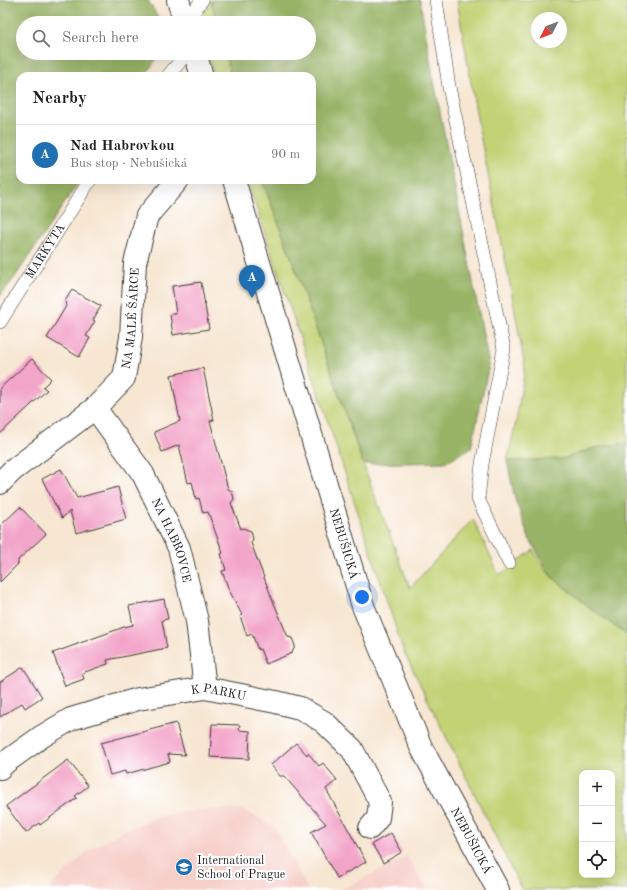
<!DOCTYPE html>
<html lang="en">
<head>
<meta charset="utf-8">
<style>
	body { margin:0; font-family:"Old Standard TT",serif; background:#f6f6f6; color:#202124 }
	.controls { position:absolute; right:12px; bottom:12px; display:grid; overflow:hidden; border-radius:8px; box-shadow:0 4px 16px #0002 }
	.controls button { width:36px; height:36px; display:grid; place-items:center; padding:0; border:0; border-bottom:1px solid #e0e0e0; background:#fff; color:#202124; font:20px sans-serif }
	.compass { position:absolute; left:531px; top:12px; width:36px; height:36px; border-radius:50%; background:#fff; box-shadow:0 4px 16px #0002; rotate:228deg }
	.you { position:absolute; left:362px; top:597px; width:14px; height:14px; margin:-10px; border:3px solid #fff; border-radius:50%; background:#1a73e8; box-shadow:0 0 0 6px #1a73e833 }
	.badge { display:grid; place-items:center; width:26px; height:26px; border-radius:50%; background:#1f6fb2; color:#fff; font-size:13px; font-weight:700 }
	.pin { position:absolute; translate:-50% -33px; filter:drop-shadow(0 1px 2px #0008) }
	.pin::after { content:''; position:absolute; top:21px; width:14px; height:12px; background:inherit; clip-path:polygon(0 0,100% 0,50% 100%) }
	.list { margin:0; padding:0; list-style:none }
	h2 { display:flex; justify-content:space-between; align-items:center; height:52px; margin:0; padding:0 16px; font-size:17px }
	h2 small { font-size:13px; font-weight:400; color:#757577 }
	.list li { display:grid; grid-template-columns:26px 1fr auto; gap:12px; align-items:center; box-sizing:border-box; height:60px; padding:0 16px; border-top:1px solid #e0e0e0 }
	.list b { display:block; font-size:15px; white-space:nowrap }
	.list p { margin:0; font-size:13px; white-space:nowrap; color:#757577 }
	.list em { font-size:13px; font-style:normal; color:#757577 }
	.icon { flex:none; width:22px; height:22px; fill:none; stroke:currentColor; stroke-width:2; stroke-linecap:round; stroke-linejoin:round }
	.map { position:relative; flex:none; width:627px; height:890px; overflow:hidden }
	.search { position:absolute; background:#fff; box-shadow:0 4px 16px #0002; left:16px; top:16px; width:300px; height:44px; display:flex; align-items:center; gap:10px; box-sizing:border-box; padding:0 14px; border-radius:22px; color:#757577; font-size:15px }
	.panel { position:absolute; background:#fff; box-shadow:0 4px 16px #0002; left:16px; top:72px; width:300px; height:112px; border-radius:12px }
	.map>svg:first-child { display:block }
</style>
</head>
<body>
<div class="map">
<svg width="627" height="890" viewBox="0 0 627 890">
	<rect width="100%" height="100%" fill="#fff"/>
	<filter id="ink" filterUnits="userSpaceOnUse"><feTurbulence type="fractalNoise" baseFrequency=".025" numOctaves="2"/><feDisplacementMap in="SourceGraphic" scale="8" xChannelSelector="R" yChannelSelector="G"/><feConvolveMatrix kernelMatrix="1 2 1 2 8 2 1 2 1" color-interpolation-filters="sRGB"/></filter>
	<filter id="wash" filterUnits="userSpaceOnUse"><feTurbulence type="fractalNoise" baseFrequency=".012" numOctaves="4" result="noise"/><feDisplacementMap in="SourceGraphic" scale="16" xChannelSelector="R" yChannelSelector="G"/><feGaussianBlur stdDeviation="0.9" result="paint"/><feColorMatrix in="noise" values="0 0 0 0 0 0 0 0 0 0 0 0 0 0 0 0 0 1.4 0 .05"/><feComposite in="paint" operator="in"/></filter>
	<g filter="url(#wash)">
		<rect width="100%" height="100%" fill="#f7e6d1"/>
		<!-- built -->
		<g fill="#f7d0ca">
			<polygon points="242,809 275,828 308,890 50,890 53,884 90,849 125,830 161,816 199,810"/>
			<polygon points="407,856 427,890 341,890"/>
		</g>
		<!-- green -->
		<g fill="#c2d274" stroke="#6f7748" fill-rule="evenodd">
			<path d="M457,0H627V443L594,448L563,459L507,461L516,422L525,368L510,284L478,124ZM537,18H561V42H537Z"/>
			<polygon points="211,1 217,23 198,23 195,11"/>
			<polygon points="207,53 225,53 231,76 214,76"/>
			<path d="M247,180H262L293,262L363,464L410,588L473,519L499,575L533,550L544,568L551,576L589,607L627,635V890H522L403,650L323,406ZM582,773H612V875H582Z"/>
		</g>
		<!-- forest -->
		<g fill="#99b466" stroke="#5a6841">
			<polygon points="0,0 148,0 157,16 159,23 23,23 23,53 160,53 145,76 20,76 20,180 80,180 15,277 0,296"/>
			<polygon points="211,0 420,0 431,65 489,365 471,448 445,462 363,464 293,262 262,180 312,180 312,76 231,76 225,53 309,53 309,23 217,23"/>
			<polygon points="627,443 627,635 589,607 551,576 529,538 515,499 507,461 563,459 594,448"/>
		</g>
		<g id="blocks">
			<!-- building -->
			<g fill="#f3a4c9">
				<polygon points="201,282 209,329 173,335 170,314 176,314 172,286"/>
				<polygon points="72,290 101,306 93,320 95,321 86,336 90,338 79,357 47,338 66,306 65,301"/>
				<polygon points="32,359 51,379 43,387 47,390 0,434 0,388"/>
				<polygon points="203,368 214,420 210,421 228,489 232,491 234,499 231,503 241,529 243,528 251,531 253,539 251,543 271,596 288,637 292,638 295,646 292,653 266,664 260,649 258,650 252,634 247,636 240,616 242,615 229,590 222,571 226,570 221,554 223,553 208,512 203,513 199,498 196,499 192,482 188,483 179,445 162,452 154,432 180,421 171,375"/>
				<polygon points="61,469 77,498 118,487 126,519 76,533 70,511 62,518 42,479"/>
				<polygon points="20,507 46,534 18,560 18,564 0,582 0,526"/>
				<polygon points="164,599 168,619 162,620 167,648 107,660 108,664 82,673 84,679 65,686 53,653 124,627 133,625 129,606"/>
				<polygon points="23,667 42,697 25,708 22,703 0,717 0,682"/>
				<polygon points="176,723 185,755 168,754 170,762 126,774 125,771 110,775 101,743"/>
				<polygon points="212,724 240,725 239,730 250,731 249,759 210,757"/>
				<polygon points="296,743 307,755 308,753 319,766 323,763 337,780 326,789 366,862 337,878 311,832 326,824 284,776 280,776 271,765"/>
				<polygon points="68,760 88,786 75,796 77,798 40,825 39,823 26,833 6,806"/>
				<polygon points="391,833 402,852 383,863 372,844"/>
			</g>
		</g>
	</g>
	<g filter="url(#ink)">
		<use href="#blocks" fill-opacity="0" stroke="#3d3a37" stroke-width="1"/>
		<g fill="none" stroke-linecap="round" stroke-linejoin="round">
			<defs>
				<g id="service">
					<polyline points="436,0 449,87 504,349 482,464 478,499 509,563"/>
					<polyline points="186,23 202,0"/>
					<polyline points="168,76 187,53"/>
					<path id="s1" d="M0,322L90,180"/>
				</g>
				<g id="minor">
					<path id="s2" d="M95,408L143,474L179,548L197,621L205,688"/>
					<path id="s3" d="M0,483L12,471L95,408L124,378L131,337L135,263L147,216L178,180"/>
					<path id="s4" d="M0,768L6,762L41,737L71,719L138,699L205,688L276,702L300,708L324,722L352,749L380,802L378,818L370,828"/>
				</g>
				<g id="tertiary">
					<polyline points="178,0 185,23"/>
					<polyline points="195,53 202,76"/>
					<path id="s5" d="M234,180L363,606L421,747L498,890"/>
				</g>
			</defs>
			<!-- service casing -->
			<use href="#service" stroke="#3d3a37" stroke-width="14"/>
			<!-- minor casing -->
			<use href="#minor" stroke="#3d3a37" stroke-width="24"/>
			<!-- tertiary casing -->
			<use href="#tertiary" stroke="#3d3a37" stroke-width="24"/>
			<!-- service -->
			<use href="#service" stroke="#fff" stroke-width="13"/>
			<!-- minor -->
			<use href="#minor" stroke="#fff" stroke-width="22"/>
			<!-- tertiary -->
			<use href="#tertiary" stroke="#fff" stroke-width="22"/>
		</g>
	</g>
	<!-- icons -->
	<defs>
		<symbol id="school-disc" viewBox="-11 -11 22 22"><circle r="9.5" fill="#1f6fb2" stroke="#fff"/><path d="M0-5L7-2L0 1L-7-2ZM-4 1L0 2.5L4 1V4Q0 6-4 4Z" fill="#fff"/></symbol>
	</defs>
	<g fill-rule="evenodd">
		<use href="#school-disc" x="174" y="857" width="20" height="20"/>
	</g>
	<g text-anchor="middle" stroke-width="4" stroke-linejoin="round" paint-order="stroke">
		<!-- street labels -->
		<g font-size="12" fill="#1c1c1c" stroke="#fff">
			<text dy="4" stroke="none"><textPath href="#s1" startOffset="84">MARKYTA</textPath></text>
			<text dy="4" stroke="none"><textPath href="#s3" startOffset="223">NA MALÉ ŠÁRCE</textPath></text>
			<text dy="4" stroke="none"><textPath href="#s2" startOffset="154">NA HABROVCE</textPath></text>
			<text dy="4" stroke="none"><textPath href="#s5" startOffset="380">NEBUŠICKÁ</textPath></text>
			<text dy="4" stroke="none"><textPath href="#s4" startOffset="238">K PARKU</textPath></text>
			<text dy="4" stroke="none"><textPath href="#s5" startOffset="704">NEBUŠICKÁ</textPath></text>
		</g>
		<!-- poi labels -->
		<g font-size="12" fill="#1c1c1c" stroke="#fff" text-anchor="start">
			<text x="197" y="864">International<tspan x="197" dy="14">School of Prague</tspan></text>
		</g>
	</g>
</svg>
<div class="controls">
<button>+</button>
<button>−</button>
<button><svg class="icon" aria-label="locate" viewBox="0 0 24 24"><circle cx="12" cy="12" r="6"/><path d="M12 2v4M12 18v4M2 12h4M18 12h4"/></svg></button>
</div>
<svg class="compass" viewBox="-18 -18 36 36"><path d="M0-13l5 13h-10z" fill="#e53935"/><path d="M0 13l5-13h-10z" fill="#757577"/></svg>
<div class="you"></div>
<div class="pin badge" style="left:252px;top:298px">A</div>
<div class="search"><svg class="icon" aria-label="search" viewBox="0 0 24 24"><circle cx="10" cy="10" r="6"/><path d="M15 15l6 6"/></svg>Search here</div>
<section class="panel">
<h2>Nearby<small></small></h2>
<ul class="list">
<li><span class="badge">A</span><div><b>Nad Habrovkou</b><p>Bus stop · Nebušická</p></div><em>90 m</em></li>
</ul>
</section>
</div>
</body>
</html>
